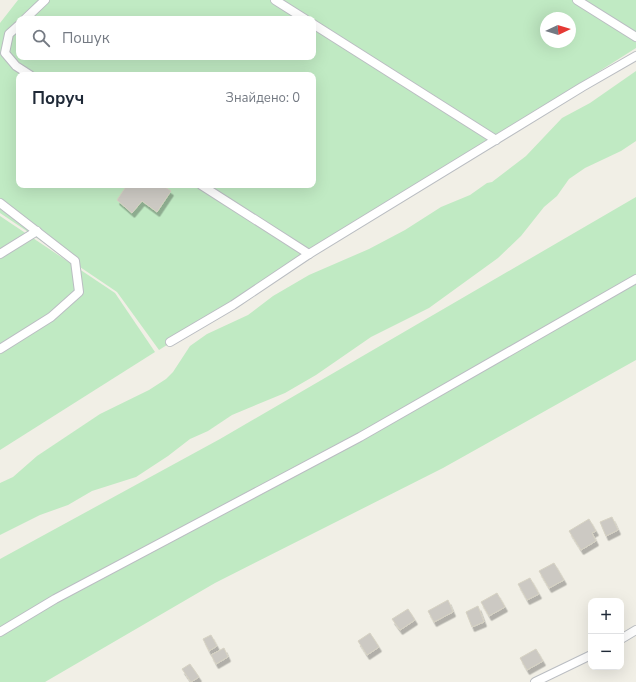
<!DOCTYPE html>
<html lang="uk">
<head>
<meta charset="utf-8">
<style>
	body { margin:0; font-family:"Nunito Sans",sans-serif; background:#f6f6f7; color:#1f2937 }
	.controls { position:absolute; right:12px; bottom:12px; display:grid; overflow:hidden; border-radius:8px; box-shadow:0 4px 16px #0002 }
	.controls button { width:36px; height:36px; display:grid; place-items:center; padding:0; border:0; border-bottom:1px solid #e0e1e3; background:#fff; color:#1f2937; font:20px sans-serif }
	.compass { position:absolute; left:540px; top:12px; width:36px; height:36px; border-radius:50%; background:#fff; box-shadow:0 4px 16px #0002; rotate:86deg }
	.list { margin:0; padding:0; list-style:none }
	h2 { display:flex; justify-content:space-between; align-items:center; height:52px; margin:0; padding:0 16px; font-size:17px }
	h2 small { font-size:13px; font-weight:400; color:#747a83 }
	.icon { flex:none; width:22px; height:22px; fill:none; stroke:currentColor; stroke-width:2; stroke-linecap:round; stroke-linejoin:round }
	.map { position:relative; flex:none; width:636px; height:682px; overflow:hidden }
	.search { position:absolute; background:#fff; box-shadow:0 4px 16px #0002; left:16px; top:16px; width:300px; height:44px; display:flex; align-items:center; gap:10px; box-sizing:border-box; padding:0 14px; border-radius:8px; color:#747a83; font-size:15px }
	.panel { position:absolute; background:#fff; box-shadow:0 4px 16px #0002; left:16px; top:72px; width:300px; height:116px; border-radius:8px }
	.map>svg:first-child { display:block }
</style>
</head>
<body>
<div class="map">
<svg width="636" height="682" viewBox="0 0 636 682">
	<defs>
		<filter id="shadow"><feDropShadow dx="2.5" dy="4.5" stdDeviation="0" flood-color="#0004"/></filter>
	</defs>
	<rect width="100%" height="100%" fill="#f1efe6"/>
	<!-- green -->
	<g fill="#c0eac3" fill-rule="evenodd">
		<path d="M18,0H636V48L159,350L117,292L0,213V23ZM546,18H570V42H546ZM19,19H313V57H19ZM19,75H313V185H19Z"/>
		<polygon points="636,71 636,141 621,151 585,168 569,179 557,196 544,207 521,236 498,258 429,308 371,337 316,375 285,393 232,415 208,431 190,439 168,456 136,477 92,491 68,505 40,515 0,535 0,483 13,477 37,456 100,414 149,390 166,379 173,372 190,346 207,334 248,315 273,296 309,275 369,249 405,230 441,207 470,195 487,183 492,182 526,156 562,118 590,103"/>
		<polygon points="636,197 636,360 443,468 215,583 45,682 0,682 0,559 220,439"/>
		<polygon points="0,216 115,293 155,352 0,450"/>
	</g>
	<!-- building -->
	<g fill="#ccc9c3" stroke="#d6d2c3" filter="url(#shadow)">
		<polygon points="127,185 162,185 171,191 157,212 142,201 132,213 117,200"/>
		<polygon points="612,517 618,530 606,536 600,522"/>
		<polygon points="589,519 596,531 592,533 596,541 581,550 569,531"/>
		<polygon points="554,563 564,580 549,588 539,571"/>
		<polygon points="530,578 539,594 527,600 518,584"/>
		<polygon points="497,593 505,607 489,616 481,602"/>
		<polygon points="448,600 453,612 434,622 428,611"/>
		<polygon points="478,606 484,622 472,627 466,612"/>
		<polygon points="408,609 415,620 400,630 392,619"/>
		<polygon points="370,633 379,647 367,655 358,641"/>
		<polygon points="211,635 217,646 209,651 203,639"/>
		<polygon points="224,648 228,657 216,664 211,655"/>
		<polygon points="536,649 543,661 527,670 520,658"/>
		<polygon points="190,664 199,677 191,682 182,669"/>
	</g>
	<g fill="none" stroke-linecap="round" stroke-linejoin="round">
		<defs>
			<g id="service">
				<polyline points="275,0 305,19"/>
				<polyline points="577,0 636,37"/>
				<polyline points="25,19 45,0"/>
				<polyline points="313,24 496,140"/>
				<polyline points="19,25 9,34 5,53 16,66 30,75"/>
				<polyline points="201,185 309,254"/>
				<polyline points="0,203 75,261 79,292 51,317 0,349"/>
				<polyline points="0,254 37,231"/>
				<polyline points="170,342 233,305 309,254 582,87 636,56"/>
				<polyline points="0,632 55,599 360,437 636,279"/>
				<polyline points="621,639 636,630"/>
				<polyline points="535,682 591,655"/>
			</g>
		</defs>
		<!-- service casing -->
		<use href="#service" stroke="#babdc2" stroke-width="10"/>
		<!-- service -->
		<use href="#service" stroke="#fff" stroke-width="8"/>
	</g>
</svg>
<div class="controls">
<button>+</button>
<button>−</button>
</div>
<svg class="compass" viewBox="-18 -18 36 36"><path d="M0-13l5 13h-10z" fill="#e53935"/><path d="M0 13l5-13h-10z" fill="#747a83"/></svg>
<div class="search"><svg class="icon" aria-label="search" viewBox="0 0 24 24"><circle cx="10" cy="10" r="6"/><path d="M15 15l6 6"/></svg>Пошук</div>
<section class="panel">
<h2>Поруч<small>Знайдено: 0</small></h2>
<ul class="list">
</ul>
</section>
</div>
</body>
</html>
